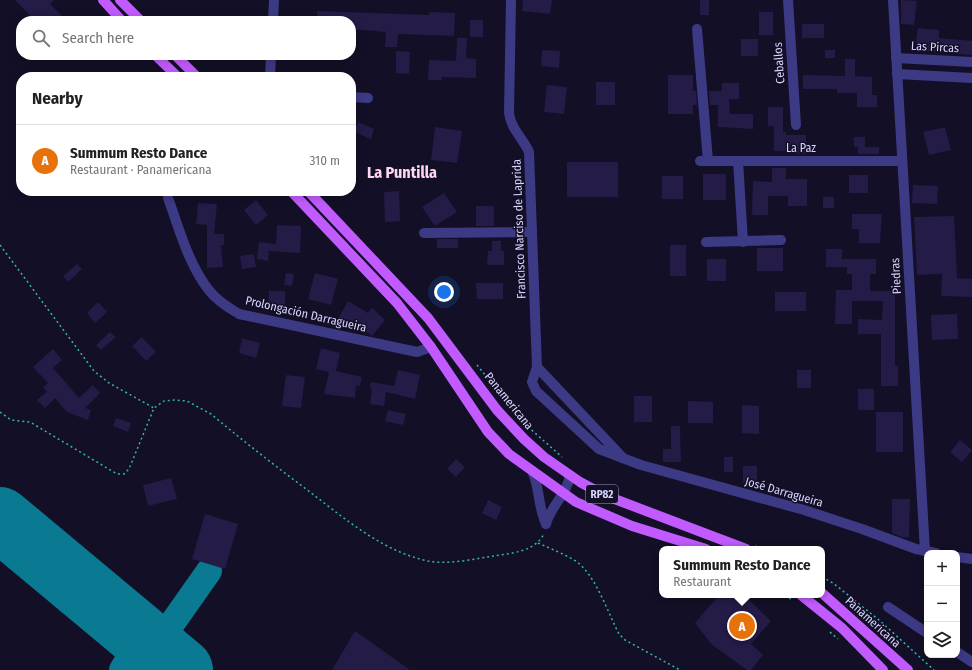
<!DOCTYPE html>
<html lang="en">
<head>
<meta charset="utf-8">
<style>
	body { margin:0; font-family:"Fira Sans Condensed",sans-serif; background:#f6f6f6; color:#202124 }
	.controls { position:absolute; right:12px; bottom:12px; display:grid; overflow:hidden; border-radius:8px; box-shadow:0 2px 10px #0003 }
	.controls button { width:36px; height:36px; display:grid; place-items:center; padding:0; border:0; border-bottom:1px solid #e0e0e0; background:#fff; color:#202124; font:20px sans-serif }
	.you { position:absolute; left:444px; top:292px; width:14px; height:14px; margin:-10px; border:3px solid #fff; border-radius:50%; background:#1a73e8; box-shadow:0 0 0 6px #1a73e833 }
	.badge { display:grid; place-items:center; width:26px; height:26px; border-radius:50%; background:#d93025; color:#fff; font-size:13px; font-weight:700 }
	.pin { position:absolute; translate:-50% -50%; border:2px solid #fff; box-shadow:0 1px 4px #0006 }
	.popup { position:absolute; left:659px; top:546px; width:166px; height:52px; box-sizing:border-box; display:grid; place-content:center; border-radius:8px; background:#fff; filter:drop-shadow(0 1px 3px #0005); font-size:13px; white-space:nowrap; color:#757577 }
	.popup b { font-size:15px; color:#202124 }
	.popup::after { content:''; position:absolute; left:50%; top:100%; margin-left:-8px; border:8px solid transparent; border-top-color:#fff }
	.list { margin:0; padding:0; list-style:none }
	h2 { display:flex; justify-content:space-between; align-items:center; height:52px; margin:0; padding:0 16px; font-size:17px }
	h2 small { font-size:13px; font-weight:400; color:#757577 }
	.list li { display:grid; grid-template-columns:26px 1fr auto; gap:12px; align-items:center; box-sizing:border-box; height:72px; padding:0 16px; border-top:1px solid #e0e0e0 }
	.list b { display:block; font-size:15px; white-space:nowrap }
	.list p { margin:0; font-size:13px; white-space:nowrap; color:#757577 }
	.list em { font-size:13px; font-style:normal; color:#757577 }
	.icon { flex:none; width:22px; height:22px; fill:none; stroke:currentColor; stroke-width:2; stroke-linecap:round; stroke-linejoin:round }
	.map { position:relative; flex:none; width:972px; height:670px; overflow:hidden }
	.search { position:absolute; background:#fff; box-shadow:0 2px 10px #0003; left:16px; top:16px; width:340px; height:44px; display:flex; align-items:center; gap:10px; box-sizing:border-box; padding:0 14px; border-radius:16px; color:#757577; font-size:15px }
	.panel { position:absolute; background:#fff; box-shadow:0 2px 10px #0003; left:16px; top:72px; width:340px; height:124px; border-radius:16px }
	.map>svg:first-child { display:block }
</style>
</head>
<body>
<div class="map">
<svg width="972" height="670" viewBox="0 0 972 670">
	<rect width="100%" height="100%" fill="#130f26"/>
	<g fill="none" stroke-linecap="round" stroke-linejoin="round">
		<!-- taxiway -->
		<g stroke="#0a7a92" stroke-width="26">
			<path d="M117,618C135,626 152,636 171,625"/>
			<polyline points="173,664 169,633 171,625 209,571"/>
			<polyline points="122,670 141,638"/>
		</g>
		<!-- runway -->
		<polyline stroke="#0a7a92" stroke-width="64" points="0,519 181,670"/>
	</g>
	<!-- building -->
	<g fill="#241b47">
		<polygon points="15,0 54,0 50,4 67,21 36,21"/>
		<polygon points="523,0 552,0 550,14 522,11"/>
		<rect x="700" y="0" width="9" height="15"/>
		<polygon points="901,0 917,1 914,25 901,24"/>
		<polygon points="317,11 429,15 429,12 455,13 454,36 398,34 397,47 385,47 386,32 351,29 351,21 317,21"/>
		<rect x="759" y="12" width="14" height="23"/>
		<rect x="470" y="20" width="13" height="17"/>
		<rect x="802" y="24" width="22" height="14"/>
		<polygon points="918,28 939,30 939,38 972,41 972,55 915,50"/>
		<polygon points="457,38 467,38 466,58 476,59 476,78 442,77 442,80 428,80 429,60 456,61"/>
		<rect x="741" y="39" width="17" height="17"/>
		<polygon points="542,50 560,51 559,68 541,66"/>
		<rect x="825" y="50" width="10" height="8"/>
		<polygon points="396,51 410,52 409,74 396,73"/>
		<polygon points="845,59 855,59 855,76 872,77 872,95 877,95 877,107 857,107 857,93 837,93 837,89 803,89 803,75 845,76"/>
		<polygon points="668,75 693,75 693,91 696,91 697,105 693,105 693,114 668,114"/>
		<rect x="596" y="82" width="19" height="23"/>
		<polygon points="722,83 739,83 739,99 729,99 730,114 753,114 753,129 718,127 718,105 710,105 709,91 722,91"/>
		<polygon points="547,85 567,87 564,114 544,112"/>
		<polygon points="768,107 783,107 783,132 786,132 786,135 806,135 806,154 795,154 795,151 774,151 774,126 768,126"/>
		<polygon points="358,122 374,129 371,139 354,132"/>
		<polygon points="435,127 462,131 457,163 431,160"/>
		<polygon points="945,127 951,150 929,155 923,132"/>
		<rect x="854" y="137" width="11" height="10"/>
		<rect x="858" y="147" width="21" height="7"/>
		<rect x="567" y="162" width="51" height="35"/>
		<polygon points="772,168 786,168 786,179 807,179 807,206 788,206 788,196 768,196 768,215 752,215 753,181 772,182"/>
		<rect x="703" y="174" width="23" height="26"/>
		<rect x="849" y="175" width="19" height="18"/>
		<rect x="662" y="176" width="21" height="23"/>
		<polygon points="913,185 938,186 937,204 912,203"/>
		<polygon points="399,191 400,221 385,222 384,192"/>
		<polygon points="444,193 457,212 435,226 422,207"/>
		<rect x="823" y="197" width="11" height="11"/>
		<polygon points="256,200 268,215 256,225 244,210"/>
		<polygon points="198,203 217,204 214,234 224,234 224,245 221,245 223,267 207,268 207,225 196,224"/>
		<rect x="476" y="206" width="18" height="20"/>
		<polygon points="852,214 882,214 880,243 859,243 859,229 852,229"/>
		<polygon points="954,216 957,278 972,279 972,297 941,296 942,274 917,275 914,217"/>
		<polygon points="277,225 301,226 300,253 269,251 268,261 257,259 259,242 276,244"/>
		<rect x="437" y="239" width="21" height="9"/>
		<polygon points="492,241 501,241 501,251 504,251 504,265 487,265 488,251 492,251"/>
		<rect x="670" y="245" width="16" height="31"/>
		<rect x="757" y="248" width="26" height="23"/>
		<polygon points="826,249 842,249 842,259 876,259 876,274 870,274 870,291 895,291 895,366 898,366 898,386 881,386 881,334 858,334 858,319 882,320 883,301 852,301 852,324 835,324 836,290 852,290 852,274 847,274 847,267 826,267"/>
		<polygon points="254,254 256,267 242,269 240,256"/>
		<rect x="707" y="259" width="19" height="22"/>
		<polygon points="77,264 82,269 68,282 63,276"/>
		<polygon points="286,273 294,274 292,286 284,285"/>
		<polygon points="315,273 338,279 331,305 308,299"/>
		<polygon points="476,283 503,283 503,299 477,299"/>
		<polygon points="269,291 285,291 285,306 268,305"/>
		<rect x="775" y="292" width="31" height="19"/>
		<polygon points="348,301 368,313 372,308 385,320 372,336 352,320 350,323 344,319 341,329 333,328"/>
		<polygon points="98,302 107,312 95,323 87,313"/>
		<polygon points="957,314 958,339 932,340 931,315"/>
		<polygon points="110,332 116,337 101,350 96,345"/>
		<polygon points="142,337 156,352 146,361 132,346"/>
		<polygon points="242,338 260,343 256,358 239,353"/>
		<polygon points="321,348 340,353 336,371 362,377 360,386 356,385 355,398 324,394 329,372 316,369"/>
		<polygon points="53,349 62,360 53,368 79,398 93,385 100,393 85,408 91,410 88,420 67,412 55,398 45,408 37,400 47,392 43,387 48,383 33,367"/>
		<polygon points="398,370 420,375 415,399 386,392 384,406 370,404 372,389 370,388 371,382 394,386"/>
		<rect x="797" y="370" width="14" height="18"/>
		<polygon points="286,375 305,377 301,408 282,406"/>
		<rect x="858" y="389" width="16" height="21"/>
		<rect x="634" y="396" width="18" height="26"/>
		<polygon points="688,401 713,402 713,423 688,423"/>
		<polygon points="742,405 759,406 759,434 742,433"/>
		<polygon points="388,410 406,414 403,425 385,421"/>
		<rect x="876" y="412" width="27" height="40"/>
		<polygon points="116,418 131,423 128,432 113,426"/>
		<polygon points="671,426 680,426 681,462 663,462 663,449 671,449"/>
		<polygon points="960,440 972,450 962,462 950,452"/>
		<rect x="724" y="457" width="9" height="15"/>
		<polygon points="456,459 465,467 456,477 447,469"/>
		<rect x="743" y="466" width="14" height="17"/>
		<polygon points="171,478 177,499 148,506 143,485"/>
		<polygon points="892,499 910,499 909,537 902,537 892,533"/>
		<polygon points="488,500 502,507 496,520 482,513"/>
		<polygon points="205,514 238,524 225,569 192,559"/>
		<polygon points="719,595 736,595 748,599 771,621 751,644 763,655 751,670 747,670 711,644 695,623"/>
		<polygon points="355,631 410,670 332,670"/>
	</g>
	<g fill="none" stroke-linecap="round" stroke-linejoin="round">
		<!-- path -->
		<g stroke="#2fb8b0" stroke-width="1.5" stroke-dasharray="2 3" stroke-linecap="butt">
			<polyline points="0,245 94,371 109,383 154,408"/>
			<polyline points="477,365 526,425 562,457"/>
			<path d="M0,412L11,420L30,422L117,474H124L129,469L154,408L164,401L174,400L187,401L211,414C242,440 274,465 306,489C343,517 381,551 428,561C449,565 473,559 494,556C512,553 534,552 544,534"/>
			<path d="M538,543C551,549 565,554 577,562C596,576 608,613 619,634L625,640L680,670"/>
			<polyline points="755,546 761,549"/>
			<polyline points="822,577 833,583 879,620 934,670"/>
			<polyline points="785,595 792,600"/>
			<polyline points="830,632 838,639"/>
		</g>
		<!-- minor -->
		<g stroke="#3d3a85" stroke-width="10">
			<path d="M511,0L509,113C511,129 522,137 529,152L537,367L532,382L536,391L599,449L641,465L804,510L862,529L916,549L936,553"/>
			<polyline points="788,0 796,125"/>
			<polyline points="893,0 925,551"/>
			<polyline points="273,21 274,0"/>
			<polyline points="697,29 708,161"/>
			<polyline points="896,58 972,62"/>
			<polyline points="897,74 972,78"/>
			<polyline points="270,77 271,55"/>
			<polyline points="351,97 368,98"/>
			<polyline points="700,161 902,161"/>
			<polyline points="738,161 743,242"/>
			<path d="M168,198C179,228 188,263 208,289C216,300 228,307 239,314L417,352L431,347"/>
			<polyline points="424,233 532,232"/>
			<polyline points="706,242 781,240"/>
			<polyline points="537,367 623,458"/>
			<path d="M533,473C540,490 538,507 546,524"/>
			<path d="M546,524C551,505 567,495 570,475"/>
			<polyline points="957,557 972,559"/>
			<polyline points="888,607 927,633"/>
			<polyline points="957,652 972,662"/>
		</g>
		<!-- major -->
		<g stroke="#c25bff" stroke-width="10">
			<polyline points="103,0 122,21"/>
			<polyline points="120,0 141,21"/>
			<polyline points="155,55 178,77"/>
			<polyline points="175,55 197,77"/>
			<polyline points="291,191 397,303 431,347 488,432 509,454 576,502 632,526 706,549"/>
			<polyline points="308,191 428,318 497,410 524,439 544,457 580,482 604,495 746,549"/>
			<polyline points="822,593 908,670"/>
			<polyline points="801,595 842,628 883,670"/>
		</g>
	</g>
	<g text-anchor="middle" stroke-width="3" stroke-linejoin="round" paint-order="stroke">
		<!-- shield labels -->
		<rect fill="#130f26" stroke="#9e99be" stroke-width="1" x="586" y="485" width="32" height="18" rx="3"/>
		<g font-size="11" font-weight="bold" fill="#d9d4ff">
			<text x="602" y="498">RP82</text>
		</g>
		<!-- street labels -->
		<g font-size="12" fill="#d9d4ff" stroke="#130f26">
			<text transform="translate(935 47) rotate(3)" y="4">Las Pircas</text>
			<text transform="translate(779 63) rotate(-94)" y="4">Ceballos</text>
			<text x="801" y="152">La Paz</text>
			<text transform="translate(519 229) rotate(-92)" y="4">Francisco Narciso de Laprida</text>
			<text transform="translate(896 276) rotate(-93)" y="4">Piedras</text>
			<text transform="translate(306 314) rotate(13)" y="4">Prolongación Darragueira</text>
			<text transform="translate(509 401) rotate(51)" y="4">Panamericana</text>
			<text transform="translate(784 492) rotate(16)" y="4">José Darragueira</text>
			<text transform="translate(873 622) rotate(42)" y="4">Panamericana</text>
		</g>
		<!-- district labels -->
		<g font-size="16" font-weight="bold" fill="#ffd6f0" stroke="#130f26">
			<text x="402" y="178">La Puntilla</text>
		</g>
	</g>
</svg>
<div class="controls">
<button>+</button>
<button>−</button>
<button><svg class="icon" aria-label="layers" viewBox="0 0 24 24"><path d="M12 4l9 5-9 5-9-5zM3 14l9 5 9-5"/></svg></button>
</div>
<div class="you"></div>
<div class="pin badge" style="left:742px;top:626px;background:#e8710a">A</div>
<div class="popup"><b>Summum Resto Dance</b>Restaurant</div>
<div class="search"><svg class="icon" aria-label="search" viewBox="0 0 24 24"><circle cx="10" cy="10" r="6"/><path d="M15 15l6 6"/></svg>Search here</div>
<section class="panel">
<h2>Nearby<small></small></h2>
<ul class="list">
<li><span class="badge" style="background:#e8710a">A</span><div><b>Summum Resto Dance</b><p>Restaurant · Panamericana</p></div><em>310 m</em></li>
</ul>
</section>
</div>
</body>
</html>
